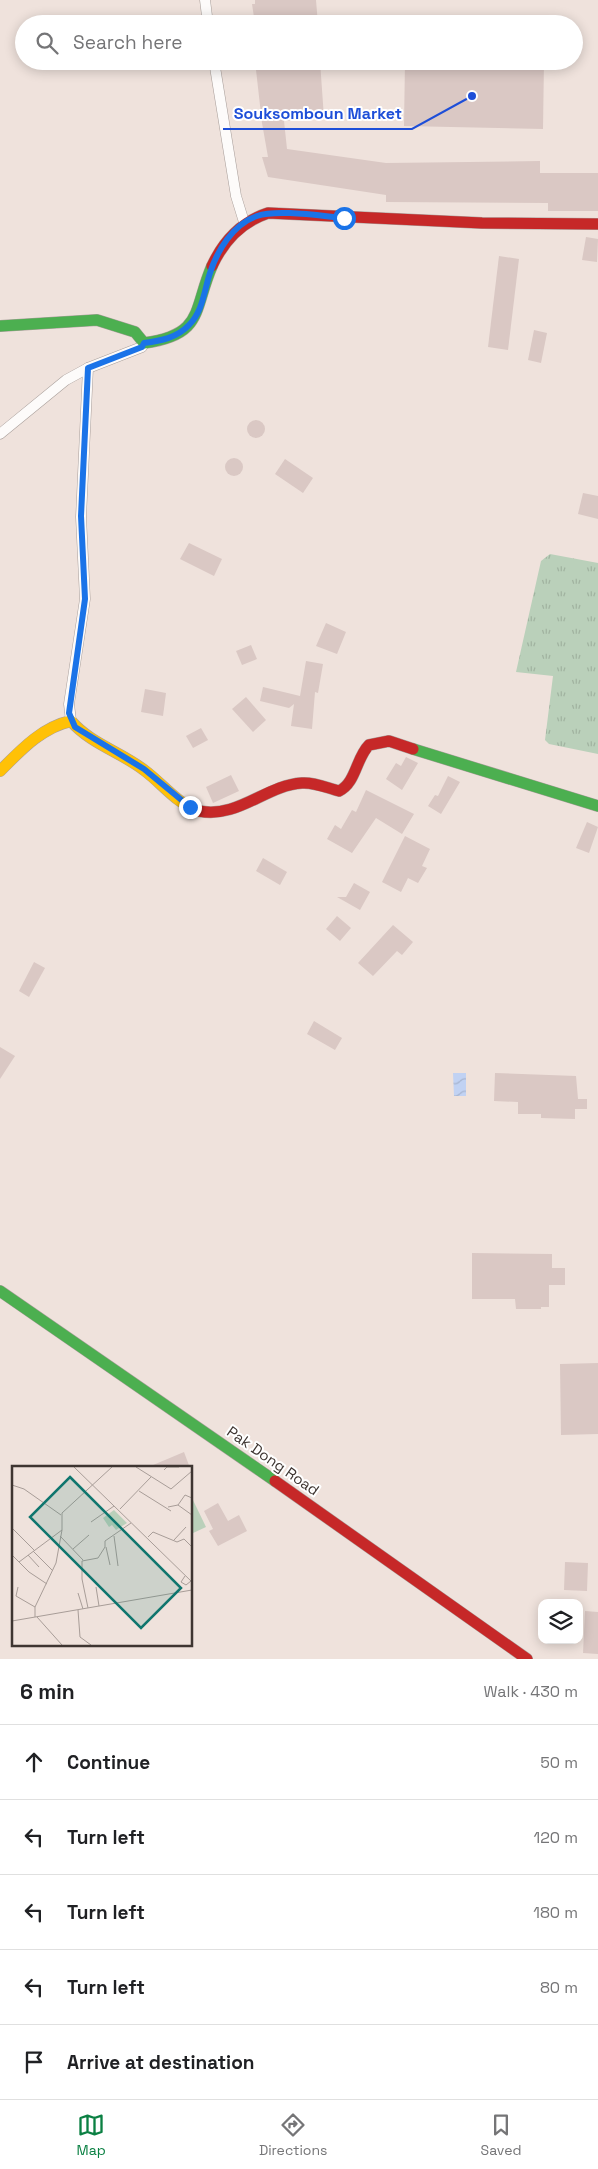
<!DOCTYPE html>
<html lang="en">
<head>
<meta charset="utf-8">
<style>
	body { margin:0; font-family:"Space Grotesk",sans-serif; background:#f2f2f2; color:#202124 }
	.controls { position:absolute; right:15px; bottom:15px; display:grid; overflow:hidden; border-radius:10px; box-shadow:0 2px 12px #0003 }
	.controls button { width:45px; height:45px; display:grid; place-items:center; padding:0; border:0; border-bottom:1px solid #e0e0e0; background:#fff; color:#202124; font:25px sans-serif }
	.stop { position:absolute; width:15px; height:15px; margin:-11px; border:4px solid #1a73e8; border-radius:50%; background:#fff }
	.stop.end { background:#1a73e8; border-color:#fff; box-shadow:0 1px 5px #0008 }
	.list { margin:0; padding:0; list-style:none }
	h2 { display:flex; justify-content:space-between; align-items:center; height:65px; margin:0; padding:0 20px; font-size:21px }
	h2 small { font-size:16px; font-weight:400; color:#757577 }
	.list li { display:grid; grid-template-columns:32px 1fr auto; gap:15px; align-items:center; box-sizing:border-box; height:75px; padding:0 20px; border-top:1px solid #e0e0e0 }
	.list b { display:block; font-size:19px; white-space:nowrap }
	.list em { font-size:16px; font-style:normal; color:#757577 }
	.icon { flex:none; width:28px; height:28px; fill:none; stroke:currentColor; stroke-width:2; stroke-linecap:round; stroke-linejoin:round }
	.map { position:relative; flex:none; width:598px; height:1659px; overflow:hidden }
	.search { position:absolute; background:#fff; box-shadow:0 2px 12px #0003; left:15px; right:15px; top:15px; height:55px; display:flex; align-items:center; gap:12px; box-sizing:border-box; padding:0 18px; border-radius:28px; color:#757577; font-size:19px }
	.sheet { height:440px; background:#fff }
	nav { display:flex; justify-content:space-around; align-items:center; box-sizing:border-box; height:70px; border-top:1px solid #e0e0e0; background:#fff; font-size:14px; color:#757577 }
	nav a { display:grid; justify-items:center; gap:2px }
	nav .on { color:#0b8043 }
	.map>svg:first-child { display:block }
</style>
</head>
<body>
<div class="map">
<svg width="598" height="1659" viewBox="0 0 598 1659">
	<defs>
		<pattern id="grass-tufts" width="24" height="20" patternUnits="userSpaceOnUse" patternTransform="scale(1.25)"><rect width="24" height="20" fill="#bad0ba"/><path d="M3 7l-1-3M5 7V3M7 7l1-3M15 17l-1-3M17 17v-4M19 17l1-3" fill="none" stroke="#a1b3a0"/></pattern>
		<pattern id="water-waves" width="16" height="10" patternUnits="userSpaceOnUse" patternTransform="scale(1.25)"><rect width="16" height="10" fill="#c1d2f3"/><path d="M0 5q4-4 8 0t8 0" fill="none" stroke="#a7b5d1"/></pattern>
	</defs>
	<rect width="100%" height="100%" fill="#efe2dc"/>
	<!-- grass -->
	<polygon fill="url(#grass-tufts)" points="550,554 598,563 598,754 549,744 545,740 553,676 516,672 541,561"/>
	<!-- park -->
	<polygon fill="#bad0ba" points="191,1496 206,1527 191,1534"/>
	<!-- water -->
	<polygon fill="url(#water-waves)" points="453,1073 466,1073 466,1096 454,1096"/>
	<!-- building -->
	<g fill="#dac8c4">
		<polygon points="255,0 316,0 318,24 255,24 252,4 255,4"/>
		<polygon points="255,61 320,61 324,118 284,121 287,149 386,163 540,161 540,173 598,173 598,211 548,211 548,203 386,202 386,195 268,177 262,157 268,157 262,123"/>
		<polygon points="405,61 544,61 543,129 404,126"/>
		<polygon points="586,237 598,239 597,262 582,260"/>
		<polygon points="499,256 519,259 508,350 488,347"/>
		<polygon points="534,330 547,333 541,363 528,360"/>
		<circle cx="256" cy="429" r="9"/>
		<circle cx="234" cy="467" r="9"/>
		<polygon points="285,459 313,478 303,493 275,474"/>
		<polygon points="583,493 598,496 598,519 578,514"/>
		<polygon points="189,543 222,559 214,576 180,559"/>
		<polygon points="326,623 346,632 337,654 316,646"/>
		<polygon points="251,645 257,659 242,665 236,651"/>
		<polygon points="306,661 323,664 318,693 315,692 312,729 291,726 294,704 289,708 260,701 263,687 300,696"/>
		<polygon points="145,689 166,693 163,716 141,712"/>
		<polygon points="246,697 266,720 253,732 232,709"/>
		<polygon points="201,728 208,740 193,748 186,736"/>
		<polygon points="406,757 418,763 402,790 386,779 396,763 401,766"/>
		<polygon points="231,775 239,791 213,803 206,787"/>
		<polygon points="448,776 460,782 441,814 428,806 435,795 438,796"/>
		<polygon points="366,790 414,814 402,834 376,818 352,853 327,839 335,825 341,829 352,810 356,812"/>
		<polygon points="587,822 598,827 589,853 576,848"/>
		<polygon points="405,836 430,849 422,866 427,868 418,883 408,878 401,892 382,882"/>
		<polygon points="263,858 287,872 280,885 256,871"/>
		<polygon points="354,883 370,892 360,910 337,897 346,897"/>
		<polygon points="337,916 351,928 340,941 326,929"/>
		<polygon points="393,925 413,942 402,955 397,951 373,976 358,963"/>
		<polygon points="34,962 45,968 29,997 19,991"/>
		<polygon points="314,1021 342,1038 335,1050 307,1034"/>
		<polygon points="0,1047 15,1056 0,1079"/>
		<polygon points="495,1073 576,1076 578,1099 587,1099 587,1109 575,1109 575,1119 541,1118 541,1114 518,1114 518,1102 494,1101"/>
		<polygon points="472,1253 552,1254 552,1268 565,1268 565,1285 549,1285 549,1307 541,1307 541,1309 516,1309 515,1299 472,1299"/>
		<polygon points="598,1363 598,1434 561,1435 560,1364"/>
		<polygon points="184,1452 190,1468 146,1468"/>
		<polygon points="218,1503 228,1521 239,1515 247,1531 218,1546 209,1531 213,1529 204,1511"/>
		<polygon points="565,1562 588,1563 587,1591 564,1590"/>
		<polygon points="585,1611 598,1612 598,1654 583,1653"/>
	</g>
	<g fill="none" stroke-linecap="round" stroke-linejoin="round">
		<defs>
			<g id="street">
				<polyline points="205,0 208,24"/>
				<polyline points="214,61 236,196 244,222"/>
				<polyline points="0,434 66,380 88,368 142,347 144,343"/>
				<polyline points="71,721 69,704 85,599 81,517 88,368"/>
			</g>
			<g id="fast">
				<path d="M0,326L97,320L135,332L144,343C204,335 193,310 212,266"/>
				<polyline points="413,749 598,806"/>
				<polyline points="0,1291 275,1481"/>
			</g>
			<path id="slow" d="M0,771C20,751 42,727 71,721C91,744 121,752 144,770C163,784 177,804 199,811"/>
			<g id="jam">
				<path d="M212,266C224,240 241,222 268,213L482,223L598,224"/>
				<path d="M199,811C238,819 266,785 302,783C315,782 327,788 339,791C356,783 356,758 369,745L389,741L413,749"/>
				<polyline points="275,1481 527,1659"/>
			</g>
		</defs>
		<!-- street casing -->
		<use href="#street" stroke="#a89e9a" stroke-width="11"/>
		<!-- fast casing -->
		<use href="#fast" stroke="#a89e9a" stroke-width="12"/>
		<!-- slow casing -->
		<use href="#slow" stroke="#a89e9a" stroke-width="12"/>
		<!-- jam casing -->
		<use href="#jam" stroke="#a89e9a" stroke-width="12"/>
		<!-- street -->
		<use href="#street" stroke="#fdfbfa" stroke-width="10"/>
		<!-- fast -->
		<use href="#fast" stroke="#4caf50" stroke-width="11"/>
		<!-- slow -->
		<use href="#slow" stroke="#ffc107" stroke-width="11"/>
		<!-- jam -->
		<use href="#jam" stroke="#c62828" stroke-width="11"/>
	</g>
	<g fill="none" stroke-linecap="round" stroke-linejoin="round">
		<!-- route -->
		<path stroke="#1a73e8" stroke-width="6" d="M190,807L144,769L75,727L69,713L85,599L81,516L88,368L142,347L144,343C160,341 177,338 189,325C203,311 204,291 210,273C217,251 233,224 257,216C277,209 321,216 344,218"/>
	</g>
	<g text-anchor="middle" stroke-width="4" stroke-linejoin="round" paint-order="stroke">
		<!-- street labels -->
		<g font-size="15" fill="#3e3531" stroke="#fff">
			<text transform="translate(273 1461) rotate(35)" y="5">Pak Dong Road</text>
		</g>
	</g>
	<!-- overview -->
	<g transform="translate(12 1466)">
		<rect width="180" height="180" fill="#efe2dc"/>
		<path d="M102,44L115,57L104,64L100,59L97,61L91,52Z" fill="#bad0ba"/>
		<path fill="none" stroke="#a89d98" stroke-width="1" d="M62,1L180,116M124,1L159,23L180,5M152,4L155,1H167M0,19L12,23L49,49M127,25L159,45M166,39L173,29L180,32M156,41L166,39L180,49M108,43L139,11M79,56L102,40M0,62L22,84M48,70L71,94M102,70L106,100M136,71L141,66L165,76L172,73L180,81M162,74L174,61M94,81L98,99M61,83L77,69M21,85L41,105M0,89L17,106L35,118M16,89L27,101M7,96L50,64V47L100,1M173,110L169,116L174,119L179,115M6,121L4,130L23,141M84,121L87,140M66,127L71,143M76,142L70,113V95L86,92L93,81V75L119,57M66,144L68,171L79,179M23,151V141L44,97L50,64M25,151L50,179M0,155L180,124"/>
		<path fill="#0f766e" fill-opacity="0.15" stroke="#0f766e" stroke-width="2.5" d="M58,11L169,122L129,162L18,51Z"/>
		<rect width="180" height="180" fill="none" stroke="#3e3531" stroke-width="2.5"/>
	</g>
	<!-- callouts -->
	<path fill="none" stroke="#1d4ed8" stroke-width="2" d="M472 96L412 129H223"/>
	<circle fill="#1d4ed8" stroke="#fff" stroke-width="2" cx="472" cy="96" r="5"/>
	<g font-size="16" text-anchor="middle" font-weight="bold" fill="#1d4ed8" stroke="#fff" stroke-width="4" stroke-linejoin="round" paint-order="stroke">
		<text x="318" y="119">Souksomboun Market</text>
	</g>
</svg>
<div class="controls">
<button><svg class="icon" aria-label="layers" viewBox="0 0 24 24"><path d="M12 4l9 5-9 5-9-5zM3 14l9 5 9-5"/></svg></button>
</div>
<div class="stop" style="left:344px;top:218px"></div>
<div class="stop end" style="left:190px;top:807px"></div>
<div class="search"><svg class="icon" aria-label="search" viewBox="0 0 24 24"><circle cx="10" cy="10" r="6"/><path d="M15 15l6 6"/></svg>Search here</div>
</div>
<section class="sheet">
<h2>6 min<small>Walk · 430 m</small></h2>
<ul class="list">
<li><svg class="icon" aria-label="ahead" viewBox="0 0 24 24"><path d="M12 20V5M6 11l6-6 6 6"/></svg><div><b>Continue</b></div><em>50 m</em></li>
<li><svg class="icon" aria-label="left" viewBox="0 0 24 24"><path d="M17 20v-9H6M10 6l-5 5 5 5"/></svg><div><b>Turn left</b></div><em>120 m</em></li>
<li><svg class="icon" aria-label="left" viewBox="0 0 24 24"><path d="M17 20v-9H6M10 6l-5 5 5 5"/></svg><div><b>Turn left</b></div><em>180 m</em></li>
<li><svg class="icon" aria-label="left" viewBox="0 0 24 24"><path d="M17 20v-9H6M10 6l-5 5 5 5"/></svg><div><b>Turn left</b></div><em>80 m</em></li>
<li><svg class="icon" aria-label="arrive" viewBox="0 0 24 24"><path d="M6 21V4h12l-3 4 3 4H6"/></svg><div><b>Arrive at destination</b></div></li>
</ul>
</section>
<nav>
<a class="on"><svg class="icon" aria-label="map" viewBox="0 0 24 24"><path d="M3 6l6-2 6 2 6-2v14l-6 2-6-2-6 2zM9 4v14M15 6v14"/></svg>Map</a>
<a><svg class="icon" aria-label="directions" viewBox="0 0 24 24"><path d="M12 3l9 9-9 9-9-9zM9 14v-3h6M13 9l2 2-2 2"/></svg>Directions</a>
<a><svg class="icon" aria-label="saved" viewBox="0 0 24 24"><path d="M7 4h10v16l-5-4-5 4z"/></svg>Saved</a>
</nav>
</body>
</html>
